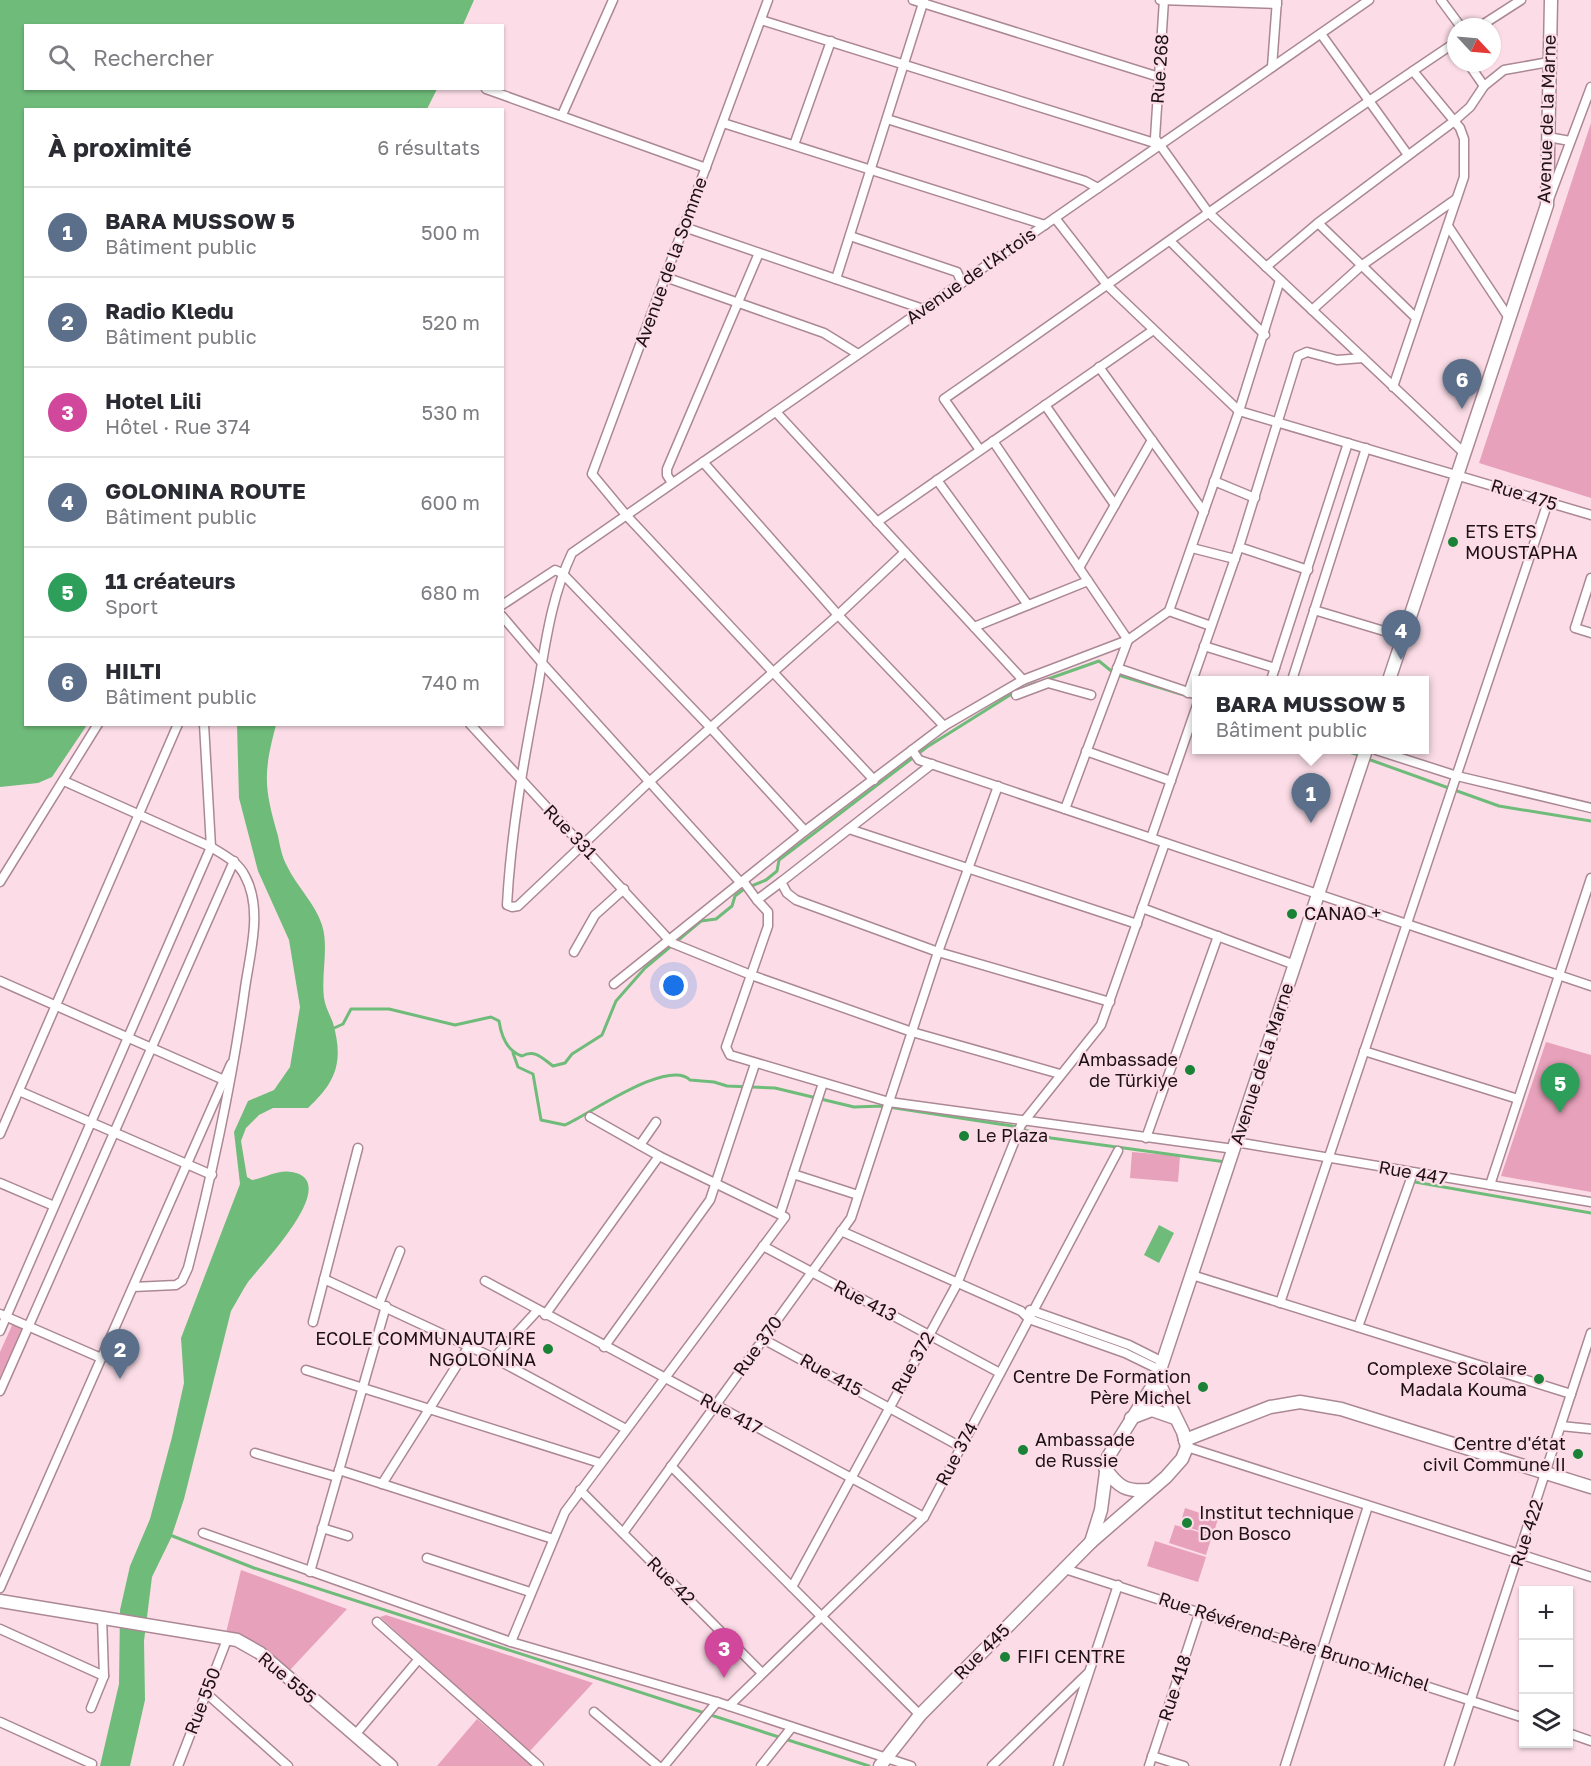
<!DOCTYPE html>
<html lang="fr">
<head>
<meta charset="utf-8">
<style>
	body { margin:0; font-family:"Golos Text",sans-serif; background:#f2f2f3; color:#2b2b33 }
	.controls { position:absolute; right:18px; bottom:18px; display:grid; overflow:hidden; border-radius:0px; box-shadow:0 2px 4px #0004 }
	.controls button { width:54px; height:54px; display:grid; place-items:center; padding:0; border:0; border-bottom:2px solid #e1e1e2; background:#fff; color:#2b2b33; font:30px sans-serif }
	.compass { position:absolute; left:1447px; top:18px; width:54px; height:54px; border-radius:50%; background:#fff; box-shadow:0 2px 4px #0004; rotate:116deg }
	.you { position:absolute; left:674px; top:986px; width:21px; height:21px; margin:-15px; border:4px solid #fff; border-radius:50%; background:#1a73e8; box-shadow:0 0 0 9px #1a73e833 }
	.badge { display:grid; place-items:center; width:39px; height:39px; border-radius:50%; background:#1a8236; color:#fff; font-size:20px; font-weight:700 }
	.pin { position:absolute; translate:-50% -50px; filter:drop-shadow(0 2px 3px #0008) }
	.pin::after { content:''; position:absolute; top:32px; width:21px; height:18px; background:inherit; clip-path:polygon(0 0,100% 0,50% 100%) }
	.popup { position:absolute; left:1192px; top:676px; width:237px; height:78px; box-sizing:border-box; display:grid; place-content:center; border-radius:0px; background:#fff; filter:drop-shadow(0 2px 4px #0005); font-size:20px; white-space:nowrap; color:#7c7c81 }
	.popup b { font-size:22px; color:#2b2b33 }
	.popup::after { content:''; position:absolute; left:50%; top:100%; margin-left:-12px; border:12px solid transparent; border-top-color:#fff }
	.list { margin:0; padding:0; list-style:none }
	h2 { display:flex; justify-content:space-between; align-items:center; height:78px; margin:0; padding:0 24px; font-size:26px }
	h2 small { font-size:20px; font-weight:400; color:#7c7c81 }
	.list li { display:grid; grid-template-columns:39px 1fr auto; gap:18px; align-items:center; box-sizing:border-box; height:90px; padding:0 24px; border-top:2px solid #e1e1e2 }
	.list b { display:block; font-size:22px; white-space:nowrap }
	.list p { margin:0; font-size:20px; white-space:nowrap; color:#7c7c81 }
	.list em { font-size:20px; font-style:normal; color:#7c7c81 }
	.icon { flex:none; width:33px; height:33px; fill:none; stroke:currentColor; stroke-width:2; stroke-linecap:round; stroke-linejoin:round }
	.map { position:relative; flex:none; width:1591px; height:1766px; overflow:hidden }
	.search { position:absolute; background:#fff; box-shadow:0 2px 4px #0004; left:24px; top:24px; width:480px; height:66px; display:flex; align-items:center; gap:15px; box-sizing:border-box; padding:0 21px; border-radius:0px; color:#7c7c81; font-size:22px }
	.panel { position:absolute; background:#fff; box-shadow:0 2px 4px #0004; left:24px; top:108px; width:480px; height:618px; border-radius:0px }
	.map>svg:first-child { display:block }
</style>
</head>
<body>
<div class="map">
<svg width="1591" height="1766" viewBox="0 0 1591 1766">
	<rect width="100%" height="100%" fill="#fcdde7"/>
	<!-- green -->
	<g fill="#e7a1ba">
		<polygon points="1591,123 1591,498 1479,463"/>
		<polygon points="1546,1042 1591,1055 1591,1192 1501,1176"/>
		<polygon points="1132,1152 1180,1156 1178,1182 1130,1178"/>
		<polygon points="14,1321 25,1325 0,1381 0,1352"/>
		<polygon points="1185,1508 1218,1519 1213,1535 1180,1525"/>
		<polygon points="1175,1525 1212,1536 1206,1555 1169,1543"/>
		<polygon points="1155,1541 1206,1557 1198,1582 1147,1566"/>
		<polygon points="241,1570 347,1609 290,1670 226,1633"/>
		<polygon points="386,1615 593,1683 529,1752 380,1617"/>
		<polygon points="477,1719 532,1766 437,1766"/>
	</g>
	<!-- water -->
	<g fill="#6fbb7a">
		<polygon points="0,0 474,0 463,25 26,26 26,88 437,89 427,109 26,110 26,724 87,725 52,777 38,783 0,787"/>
		<path d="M237,725H276C263,774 264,787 278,836C280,846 282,857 287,866C297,887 315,903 322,925C329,947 321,974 324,998C325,1006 330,1015 333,1023C344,1062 336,1082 308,1108H273L259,1115L246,1128L241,1141L247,1177L252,1180C264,1178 279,1169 292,1172C344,1181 259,1267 248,1282C242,1291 237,1301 231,1311L184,1499L171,1538L152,1577L144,1641L145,1700L130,1766H100L119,1684L120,1610L130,1566L150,1519L172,1437L184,1383L181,1338L240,1184L234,1132L248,1101L274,1090L290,1067L300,1007L289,940L258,871L239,798Z"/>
		<polygon points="1159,1225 1174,1233 1159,1263 1144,1255"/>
	</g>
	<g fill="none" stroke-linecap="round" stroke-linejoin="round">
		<!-- stream -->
		<g stroke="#6fbb7a" stroke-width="3">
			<polyline points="1048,679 1099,661 1115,674 1184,695"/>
			<polyline points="1342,750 1359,755"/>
			<polyline points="1365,758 1499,806 1591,821"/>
			<path d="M332,1029L343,1024L351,1009H389L455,1025L491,1017L499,1021C501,1035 507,1051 522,1056C535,1049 542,1058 553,1066L565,1063L572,1054L602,1035L616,1001L645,968L701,921L716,919L732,906L735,896L744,889L766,880L777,871L779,860L927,747L1018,690L1036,683"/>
			<path d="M513,1053L518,1067L533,1074L541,1120L565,1125C590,1114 668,1058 690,1080L714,1082L727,1086L775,1088L854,1107L882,1106L1012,1126L1051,1138L1226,1162"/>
			<polyline points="1415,1182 1591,1213"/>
			<polyline points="170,1535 254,1568 869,1766"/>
		</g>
		<defs>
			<g id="street">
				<polyline points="768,0 592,474 626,515 874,780"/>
				<polyline points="913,0 1159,77"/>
				<polyline points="1160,0 1277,4"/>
				<polyline points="1164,0 1155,138 1208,212 1464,453"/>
				<polyline points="1441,0 1461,27"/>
				<polyline points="761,20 1161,145"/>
				<polyline points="1479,27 1521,0"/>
				<polyline points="1321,34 1408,155"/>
				<polyline points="1468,63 1484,86"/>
				<polyline points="1272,67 1277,0"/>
				<polyline points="486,89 706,168"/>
				<polyline points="562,115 613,0"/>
				<polyline points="887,119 1085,181 1098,188"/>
				<polyline points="723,123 1045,225"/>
				<polyline points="1548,137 1570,141"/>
				<polyline points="794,145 831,41"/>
				<polyline points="1549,199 1591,87"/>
				<polyline points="1055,218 1108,286 1239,411 1591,515"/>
				<polyline points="1318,223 1415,317"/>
				<polyline points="1448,226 1509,318"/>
				<polyline points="684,227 923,309"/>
				<polyline points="850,236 957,272 962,283"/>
				<polyline points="1170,241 1265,335"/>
				<polyline points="1266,267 1318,223 1453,122 1470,107 1484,86 1504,70 1549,62"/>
				<polyline points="665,277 824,333 858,354"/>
				<polyline points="836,279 924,0"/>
				<polyline points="1312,310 1361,266 1456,199"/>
				<polyline points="1099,367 1204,512"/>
				<polyline points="1393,387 1464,177 1464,139 1460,128 1413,71"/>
				<polyline points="1045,405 1115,505"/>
				<polyline points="776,412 1023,680"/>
				<polyline points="993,441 1128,640 1065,809"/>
				<path d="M980,450L944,399C1115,281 1283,157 1456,42"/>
				<polyline points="937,480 1028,605"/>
				<polyline points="1214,481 1255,498"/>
				<polyline points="672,483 667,475 667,469 759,253"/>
				<polyline points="877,522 1152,331"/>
				<polyline points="1239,547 1308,570"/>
				<polyline points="1192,548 1235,559"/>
				<path d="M905,552L838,615L649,782L518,906L512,907L507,905C511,831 524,759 538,686C546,640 552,595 572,553L1369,0"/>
				<polyline points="1079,568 1152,440"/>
				<polyline points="1591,578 1575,628 1591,633"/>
				<polyline points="502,605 555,570 562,573 710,727 805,831"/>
				<polyline points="1314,610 1404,637"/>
				<polyline points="1169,611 1211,626"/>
				<polyline points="502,616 542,663 741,883"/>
				<polyline points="974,627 1088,581"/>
				<polyline points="1204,646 1275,668"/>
				<polyline points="1117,668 1197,695"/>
				<polyline points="1271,680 1348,443"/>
				<polyline points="1292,680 1366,448"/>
				<polyline points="1188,693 1239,547 1298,356 1307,352 1337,360 1363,358"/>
				<polyline points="1016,695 1048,683 1091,695"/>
				<polyline points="470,724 672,943 751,975 912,1032 1060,1074"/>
				<polyline points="944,726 1023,680 1128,640 1169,611 1239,411 1280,280"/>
				<polyline points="912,750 919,760 1591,986"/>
				<polyline points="1376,750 1457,776 1591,808"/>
				<polyline points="1086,751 1171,781"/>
				<polyline points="932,764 781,882 787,893 796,900 938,952 1110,1002"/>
				<path d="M64,781L211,847C224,855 238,862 245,876C263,909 250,953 245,988C232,1083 212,1175 188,1268L182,1281L176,1285L133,1287"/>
				<polyline points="849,829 1137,924"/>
				<polyline points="1151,838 1197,705"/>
				<polyline points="743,881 757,900"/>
				<polyline points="0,882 98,724"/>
				<polyline points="781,882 757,900 768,912 768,926 726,1047 730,1055 889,1102 1234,1149"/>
				<polyline points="1142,908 1295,965"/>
				<polyline points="574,952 595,915 624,889"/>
				<polyline points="0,981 224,1080"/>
				<polyline points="614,984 805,831 944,726 838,615 703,462"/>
				<polyline points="1364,1051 1518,1099"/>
				<polyline points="19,1091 212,1175"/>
				<polyline points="0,1134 178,724"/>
				<polyline points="1146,1138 1218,936"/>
				<polyline points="1236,1142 1591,1202"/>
				<polyline points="640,1145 656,1122"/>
				<polyline points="793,1174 858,1195"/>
				<polyline points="0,1183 54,1206"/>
				<polyline points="1490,1185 1591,878"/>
				<polyline points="780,1214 823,1083"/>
				<polyline points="841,1231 1021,1311 1029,1319 1125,1353 1160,1370"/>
				<polyline points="763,1246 1000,1373"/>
				<polyline points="1192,1275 1571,1394"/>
				<polyline points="324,1279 494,1358 626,1429"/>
				<polyline points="485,1281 924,1517"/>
				<polyline points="1280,1303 1548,502"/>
				<polyline points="379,1304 400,1251"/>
				<polyline points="1030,1310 1129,1345 1163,1362"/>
				<polyline points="0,1314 101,1358"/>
				<polyline points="545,1315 659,1156"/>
				<polyline points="313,1322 358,1148"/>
				<polyline points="1358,1327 1413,1173"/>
				<polyline points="0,1331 211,847 204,724"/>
				<polyline points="763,1339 961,1447"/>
				<polyline points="604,1347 710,1200 755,1064"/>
				<polyline points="494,1358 537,1311"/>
				<polyline points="306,1370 600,1463"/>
				<polyline points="0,1391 234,861"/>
				<polyline points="1561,1426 1591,1429"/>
				<polyline points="1187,1447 1591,1577"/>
				<polyline points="255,1453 337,1477"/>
				<polyline points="671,1466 920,1715"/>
				<polyline points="339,1470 553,1539"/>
				<polyline points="382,1484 469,1346"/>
				<polyline points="580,1490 761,1672"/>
				<polyline points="322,1528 348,1536"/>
				<polyline points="203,1533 511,1642 717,1702 911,1766"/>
				<polyline points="623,1533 851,1218 938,952 998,786"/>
				<polyline points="427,1558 530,1592"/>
				<polyline points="1065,1569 1524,1718"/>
				<polyline points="310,1572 386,1306"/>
				<polyline points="792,1587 957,1284 1021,1125 1101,1025 1165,843"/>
				<polyline points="0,1588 231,1064"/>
				<polyline points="377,1622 539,1766"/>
				<polyline points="0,1629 104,1676"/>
				<polyline points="511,1642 565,1512 785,1217 659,1156 590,1117"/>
				<polyline points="206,1693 288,1766"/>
				<polyline points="729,1706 924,1517 1118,1151"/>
				<polyline points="91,1708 104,1676 102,1617"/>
				<polyline points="594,1712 658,1766"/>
				<polyline points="0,1722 92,1764"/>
				<polyline points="1568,1733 1591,1741"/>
				<polyline points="355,1735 418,1660"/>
				<polyline points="1152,1756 1184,1766"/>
				<polyline points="178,1766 228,1637"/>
				<polyline points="664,1766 717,1702"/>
				<polyline points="761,1766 792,1727"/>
				<polyline points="992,1766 1087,1674"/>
				<polyline points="1058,1766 1118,1585"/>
				<polyline points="1149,1766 1200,1611"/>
				<polyline points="1285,1766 1368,1506"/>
				<polyline points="1449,1766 1591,1333"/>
			</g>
			<g id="secondary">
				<polyline points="1389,680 1547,205 1551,0"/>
				<polyline points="1131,1418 1152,1410 1175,1418"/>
				<polyline points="1185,1440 1270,1407 1300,1402 1341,1409 1591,1487"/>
				<path d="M1105,1468C1118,1487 1126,1492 1149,1490"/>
				<polyline points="1091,1542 1101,1510 1108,1457 1157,1379 1366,750"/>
				<polyline points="0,1601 237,1640 260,1653 391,1766"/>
				<polyline points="880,1766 920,1715 1091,1542 1166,1477 1182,1459 1187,1447 1183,1432 1157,1379"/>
			</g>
		</defs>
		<!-- street casing -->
		<use href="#street" stroke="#ab8894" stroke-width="11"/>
		<!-- secondary casing -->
		<use href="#secondary" stroke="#ab8894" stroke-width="15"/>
		<!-- street -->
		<use href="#street" stroke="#fff" stroke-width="8"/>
		<!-- secondary -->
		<use href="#secondary" stroke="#fff" stroke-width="12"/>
	</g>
	<!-- markers -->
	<g fill="#1a8236" stroke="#fcdde7" stroke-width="2">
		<circle cx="1453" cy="542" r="6"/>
		<circle cx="1292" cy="914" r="6"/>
		<circle cx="1190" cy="1070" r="6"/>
		<circle cx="964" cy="1136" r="6"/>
		<circle cx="548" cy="1349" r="6"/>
		<circle cx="1539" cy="1379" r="6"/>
		<circle cx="1203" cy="1387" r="6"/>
		<circle cx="1023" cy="1450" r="6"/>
		<circle cx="1578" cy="1454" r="6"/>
		<circle cx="1187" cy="1523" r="6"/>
		<circle cx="1005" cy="1657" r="6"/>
	</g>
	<g text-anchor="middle" stroke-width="4.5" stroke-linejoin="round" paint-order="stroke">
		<!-- street labels -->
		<g font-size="18" fill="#1e1116" stroke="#fcdde7">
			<text transform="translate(1160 69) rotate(-86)" y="6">Rue 268</text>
			<text transform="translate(1547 119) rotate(-88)" y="6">Avenue de la Marne</text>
			<text transform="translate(671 262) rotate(-70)" y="6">Avenue de la Somme</text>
			<text transform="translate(971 276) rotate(-35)" y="6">Avenue de l'Artois</text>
			<text transform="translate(1524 495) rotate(17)" y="6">Rue 475</text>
			<text transform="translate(570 832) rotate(46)" y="6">Rue 331</text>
			<text transform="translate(1262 1064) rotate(-72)" y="6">Avenue de la Marne</text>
			<text transform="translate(1413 1173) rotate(10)" y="6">Rue 447</text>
			<text transform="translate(865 1301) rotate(28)" y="6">Rue 413</text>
			<text transform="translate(758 1346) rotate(-54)" y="6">Rue 370</text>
			<text transform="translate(913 1363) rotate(-61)" y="6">Rue 372</text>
			<text transform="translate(831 1375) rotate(29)" y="6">Rue 415</text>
			<text transform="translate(731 1414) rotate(28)" y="6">Rue 417</text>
			<text transform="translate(957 1454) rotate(-62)" y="6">Rue 374</text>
			<text transform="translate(1527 1533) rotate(-72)" y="6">Rue 422</text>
			<text transform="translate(671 1581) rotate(45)" y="6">Rue 42</text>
			<text transform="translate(1294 1642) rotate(18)" y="6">Rue Révérend-Père Bruno Michel</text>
			<text transform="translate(982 1652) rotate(-45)" y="6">Rue 445</text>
			<text transform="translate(287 1678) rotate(40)" y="6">Rue 555</text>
			<text transform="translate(1175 1688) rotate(-72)" y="6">Rue 418</text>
			<text transform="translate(203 1701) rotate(-69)" y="6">Rue 550</text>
		</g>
		<!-- poi labels -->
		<g font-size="18" fill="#1e1116" stroke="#fcdde7" text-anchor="start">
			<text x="1465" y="538">ETS ETS<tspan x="1465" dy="21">MOUSTAPHA</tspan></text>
			<text x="1304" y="920">CANAO +</text>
			<text x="1178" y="1066" text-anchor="end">Ambassade<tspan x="1178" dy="21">de Türkiye</tspan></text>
			<text x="976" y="1142">Le Plaza</text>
			<text x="536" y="1345" text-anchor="end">ECOLE COMMUNAUTAIRE<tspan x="536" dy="21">NGOLONINA</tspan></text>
			<text x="1527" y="1375" text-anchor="end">Complexe Scolaire<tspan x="1527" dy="21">Madala Kouma</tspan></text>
			<text x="1191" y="1383" text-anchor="end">Centre De Formation<tspan x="1191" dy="21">Père Michel</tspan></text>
			<text x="1035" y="1446">Ambassade<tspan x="1035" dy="21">de Russie</tspan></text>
			<text x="1566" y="1450" text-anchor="end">Centre d'état<tspan x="1566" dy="21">civil Commune II</tspan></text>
			<text x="1199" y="1519">Institut technique<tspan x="1199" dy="21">Don Bosco</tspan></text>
			<text x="1017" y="1663">FIFI CENTRE</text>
		</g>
	</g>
</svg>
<div class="controls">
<button>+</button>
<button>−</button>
<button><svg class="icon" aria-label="layers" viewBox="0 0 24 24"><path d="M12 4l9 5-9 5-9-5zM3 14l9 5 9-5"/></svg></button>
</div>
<svg class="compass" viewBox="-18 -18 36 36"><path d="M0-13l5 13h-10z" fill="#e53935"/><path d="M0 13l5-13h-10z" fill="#7c7c81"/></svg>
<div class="you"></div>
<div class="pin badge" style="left:1311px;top:823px;background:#5c6f8a">1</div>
<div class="popup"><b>BARA MUSSOW 5</b>Bâtiment public</div>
<div class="pin badge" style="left:120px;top:1379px;background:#5c6f8a">2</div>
<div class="pin badge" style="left:724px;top:1678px;background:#d1479c">3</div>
<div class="pin badge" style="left:1401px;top:660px;background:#5c6f8a">4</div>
<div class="pin badge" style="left:1560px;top:1113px;background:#2e9e5b">5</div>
<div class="pin badge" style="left:1462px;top:409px;background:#5c6f8a">6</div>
<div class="search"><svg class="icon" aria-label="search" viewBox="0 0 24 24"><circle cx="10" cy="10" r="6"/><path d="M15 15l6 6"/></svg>Rechercher</div>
<section class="panel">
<h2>À proximité<small>6 résultats</small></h2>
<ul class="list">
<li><span class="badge" style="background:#5c6f8a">1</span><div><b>BARA MUSSOW 5</b><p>Bâtiment public</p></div><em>500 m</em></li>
<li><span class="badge" style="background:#5c6f8a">2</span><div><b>Radio Kledu</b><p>Bâtiment public</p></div><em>520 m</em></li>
<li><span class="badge" style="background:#d1479c">3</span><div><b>Hotel Lili</b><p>Hôtel · Rue 374</p></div><em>530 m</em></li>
<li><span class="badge" style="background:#5c6f8a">4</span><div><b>GOLONINA ROUTE</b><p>Bâtiment public</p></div><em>600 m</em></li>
<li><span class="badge" style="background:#2e9e5b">5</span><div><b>11 créateurs</b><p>Sport</p></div><em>680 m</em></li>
<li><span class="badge" style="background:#5c6f8a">6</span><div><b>HILTI</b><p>Bâtiment public</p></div><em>740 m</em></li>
</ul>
</section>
</div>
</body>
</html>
